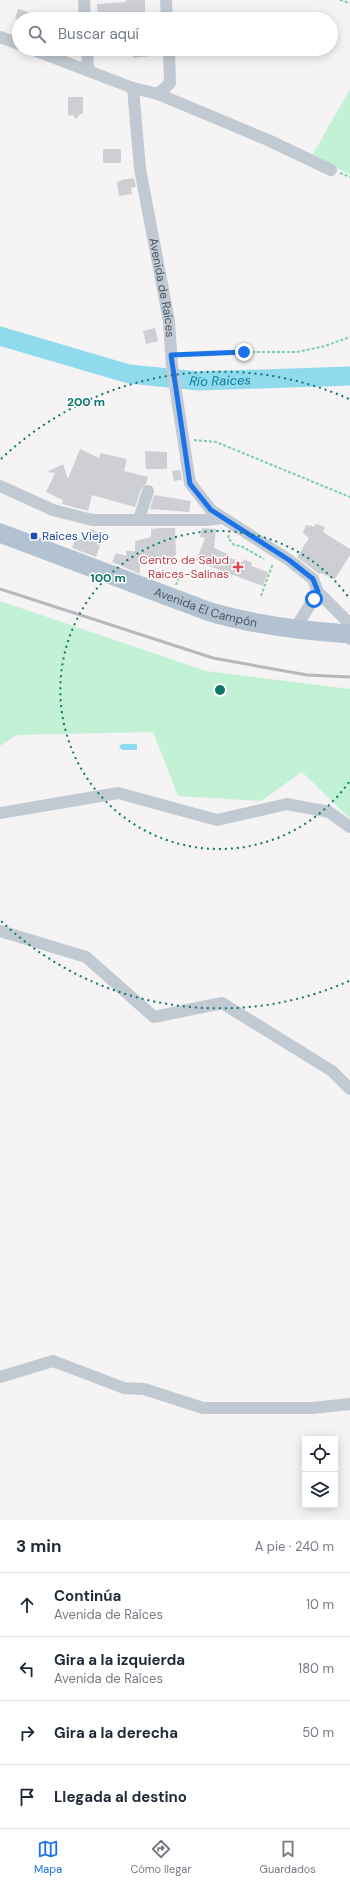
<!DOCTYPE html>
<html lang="es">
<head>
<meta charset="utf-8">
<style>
	body { margin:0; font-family:"DM Sans",sans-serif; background:#f6f6f7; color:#1f2937 }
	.controls { position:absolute; right:12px; bottom:12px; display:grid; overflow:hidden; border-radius:0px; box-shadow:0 2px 10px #0003 }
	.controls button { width:36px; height:36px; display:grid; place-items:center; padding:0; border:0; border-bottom:1px solid #e0e1e3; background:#fff; color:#1f2937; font:20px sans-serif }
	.stop { position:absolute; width:12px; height:12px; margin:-9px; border:3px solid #1a73e8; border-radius:50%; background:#fff }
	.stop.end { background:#1a73e8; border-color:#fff; box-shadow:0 1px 4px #0008 }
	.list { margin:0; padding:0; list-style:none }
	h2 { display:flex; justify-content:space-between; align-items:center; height:52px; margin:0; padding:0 16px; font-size:17px }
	h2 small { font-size:13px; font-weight:400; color:#747a83 }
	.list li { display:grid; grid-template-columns:26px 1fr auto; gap:12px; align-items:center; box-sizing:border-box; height:64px; padding:0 16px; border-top:1px solid #e0e1e3 }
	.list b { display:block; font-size:15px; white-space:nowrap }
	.list p { margin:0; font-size:13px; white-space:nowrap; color:#747a83 }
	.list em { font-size:13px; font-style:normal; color:#747a83 }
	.icon { flex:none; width:22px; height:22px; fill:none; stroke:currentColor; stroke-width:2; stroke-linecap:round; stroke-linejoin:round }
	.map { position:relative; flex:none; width:350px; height:1520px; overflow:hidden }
	.search { position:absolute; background:#fff; box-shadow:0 2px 10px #0003; left:12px; right:12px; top:12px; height:44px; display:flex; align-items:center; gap:10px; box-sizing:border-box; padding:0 14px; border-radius:22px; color:#747a83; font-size:15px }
	.sheet { height:308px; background:#fff }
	nav { display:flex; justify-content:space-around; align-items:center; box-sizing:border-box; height:56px; border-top:1px solid #e0e1e3; background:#fff; font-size:11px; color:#747a83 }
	nav a { display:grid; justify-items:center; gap:2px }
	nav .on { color:#1a73e8 }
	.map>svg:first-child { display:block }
</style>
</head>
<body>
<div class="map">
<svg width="350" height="1520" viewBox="0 0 350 1520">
	<rect width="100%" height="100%" fill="#f5f3f3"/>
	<!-- green -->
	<g fill="#c3f1d5">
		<polygon points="350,89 350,175 313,154"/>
		<polygon points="0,601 206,671 350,689 350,819 302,772 261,801 178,796 153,732 17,735 0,746"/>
	</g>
	<!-- water -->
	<polygon fill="#90daee" points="122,744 137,744 137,750 122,750 119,746"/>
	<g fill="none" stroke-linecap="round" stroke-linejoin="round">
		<!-- river -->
		<path stroke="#90daee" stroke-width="19" id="s1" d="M0,336L129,374L199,381L350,376"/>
	</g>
	<!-- building -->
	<g fill="#cdcfd5">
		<polygon points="126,0 145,0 145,12 117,13 118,19 98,19 97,4 126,2"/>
		<polygon points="18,9 44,17 44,19 15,19"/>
		<polygon points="132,49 160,49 160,55 133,58"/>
		<polygon points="68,97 83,97 83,114 80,114 76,119 73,115 68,116"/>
		<rect x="103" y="149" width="18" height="14"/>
		<polygon points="134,178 136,187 131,188 132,194 119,196 117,182 121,181 121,180"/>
		<polygon points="155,328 158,341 146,344 143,331"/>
		<polygon points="80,449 99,458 101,453 127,459 124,471 148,477 146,484 141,489 135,507 92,495 88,511 62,504 63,500 46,492 55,473 47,472 63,464 68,479"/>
		<polygon points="145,451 167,452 167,469 146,469"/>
		<polygon points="180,470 182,480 174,481 172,471"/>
		<polygon points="154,495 191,501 189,512 150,509"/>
		<polygon points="316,524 325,527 323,532 350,549 350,555 335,579 320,573 319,574 297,557 309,538 303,533 306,525 309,526 310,525 314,527"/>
		<polygon points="161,528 175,528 176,554 173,560 140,562 140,574 112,562 116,553 126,556 126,551 135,551 135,541 151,537 151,529"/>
		<polygon points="202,528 216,529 214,548 228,554 227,557 243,562 244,559 252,563 251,566 268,572 263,586 196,561 205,538 200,537"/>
		<polygon points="91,529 104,535 96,557 72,548 75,538 81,540 83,535 88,536"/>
	</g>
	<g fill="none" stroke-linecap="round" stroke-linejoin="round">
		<!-- path -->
		<g stroke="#7ad0a6" stroke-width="2" stroke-dasharray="3 2" stroke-linecap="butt">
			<polyline points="340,0 350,3"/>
			<polyline points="340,173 350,177"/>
			<polyline points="182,355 244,352 297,352 325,346 350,337"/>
			<polyline points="194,440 216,442 350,497"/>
			<polyline points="229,535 228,538 234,545 241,546 264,559"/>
			<polyline points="176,585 179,577"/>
			<polyline points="261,596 273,563"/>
		</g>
		<!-- minor -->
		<g stroke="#c1cad2" stroke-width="12">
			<polyline points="84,0 85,19"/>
			<polyline points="166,0 167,19"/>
			<polyline points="0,37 19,44"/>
			<polyline points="31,49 133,88 158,94 170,83 169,49"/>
			<polyline points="87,49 88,70"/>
			<path id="s2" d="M133,88L140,169L169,321L172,366L190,483L211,510L289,560L313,579L318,592L350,624V639"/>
			<polyline points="158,94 268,140 331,170"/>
			<polyline points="0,486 53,510 92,520 206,520 222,518"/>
			<polyline points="139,519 148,491"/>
			<polyline points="295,629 318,592"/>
			<polyline points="0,813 118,793 217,820 287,804 329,812 350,827"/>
			<polyline points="0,931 86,957 154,1017 222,1003 332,1071 350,1089"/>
			<polyline points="0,1377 53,1361 124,1388 144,1389 203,1408 313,1408 350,1404"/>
		</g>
		<!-- primary -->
		<path stroke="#b3c2d1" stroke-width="19" id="s3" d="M0,533L210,612C255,625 303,631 350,634"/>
		<!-- rail -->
		<polyline stroke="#b5b8bd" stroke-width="3" points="0,589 213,658 307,675 350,677"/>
	</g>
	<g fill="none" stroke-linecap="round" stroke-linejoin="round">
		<!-- route -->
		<polyline stroke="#1a73e8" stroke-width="5" points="244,352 171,355 190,484 211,510 289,560 313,579 318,592 314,599"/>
	</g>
	<!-- distance rings -->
	<g fill="none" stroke="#0f766e" stroke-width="2" stroke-dasharray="2 4">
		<path d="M349 782A159 159 0 1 1 349 598"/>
		<path d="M349 981A318 318 0 0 1 1 921M1 459A318 318 0 0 1 349 399"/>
	</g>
	<!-- markers -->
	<rect fill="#1a4fb4" stroke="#fff" stroke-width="1.5" x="30" y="532" width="8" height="8" rx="2"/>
	<path fill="#e0444e" stroke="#fff" stroke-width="1.5" d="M236 561h4v4h4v4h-4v4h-4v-4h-4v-4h4z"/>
	<g text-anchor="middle" stroke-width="3" stroke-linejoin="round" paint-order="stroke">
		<!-- street labels -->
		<g font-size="12" fill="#4a5661" stroke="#fff">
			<text dy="4" stroke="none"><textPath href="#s2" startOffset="202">Avenida de Raíces</textPath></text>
			<text dy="4" stroke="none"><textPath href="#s3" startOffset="219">Avenida El Campón</textPath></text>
		</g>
		<!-- transit labels -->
		<g font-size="12" fill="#164399" stroke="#fff" text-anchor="start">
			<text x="42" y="540">Raíces Viejo</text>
		</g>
		<!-- health labels -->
		<g font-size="12" fill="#be3a42" stroke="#fff" text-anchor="end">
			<text x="229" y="564">Centro de Salud<tspan x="229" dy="14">Raices-Salinas</tspan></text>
		</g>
		<!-- water labels -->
		<g font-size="13" font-style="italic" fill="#0c7c9b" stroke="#fff">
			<text dy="5" stroke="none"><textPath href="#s1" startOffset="226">Río Raices</textPath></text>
		</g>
	</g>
	<circle cx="220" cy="690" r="6" fill="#0f766e" stroke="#fff" stroke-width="2"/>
	<g font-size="12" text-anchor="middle" font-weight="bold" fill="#0f766e" stroke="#fff" stroke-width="3" stroke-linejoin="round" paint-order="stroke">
		<text x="86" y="406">200 m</text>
		<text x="108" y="582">100 m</text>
	</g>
</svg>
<div class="controls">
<button><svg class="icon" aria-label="locate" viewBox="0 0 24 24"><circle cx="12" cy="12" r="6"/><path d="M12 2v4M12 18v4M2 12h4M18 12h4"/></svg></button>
<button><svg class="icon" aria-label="layers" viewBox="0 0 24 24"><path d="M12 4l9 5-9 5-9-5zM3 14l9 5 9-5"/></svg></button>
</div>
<div class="stop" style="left:314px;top:599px"></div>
<div class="stop end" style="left:244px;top:352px"></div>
<div class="search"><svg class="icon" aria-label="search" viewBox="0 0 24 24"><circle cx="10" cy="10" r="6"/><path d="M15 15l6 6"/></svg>Buscar aquí</div>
</div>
<section class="sheet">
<h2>3 min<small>A pie · 240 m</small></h2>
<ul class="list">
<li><svg class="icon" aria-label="ahead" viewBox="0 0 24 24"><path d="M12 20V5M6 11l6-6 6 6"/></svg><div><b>Continúa</b><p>Avenida de Raíces</p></div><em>10 m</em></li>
<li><svg class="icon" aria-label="left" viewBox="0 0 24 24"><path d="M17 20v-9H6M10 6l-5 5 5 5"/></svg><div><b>Gira a la izquierda</b><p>Avenida de Raíces</p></div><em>180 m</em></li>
<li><svg class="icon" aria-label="right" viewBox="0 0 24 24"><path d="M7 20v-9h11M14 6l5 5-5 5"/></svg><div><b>Gira a la derecha</b></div><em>50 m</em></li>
<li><svg class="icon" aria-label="arrive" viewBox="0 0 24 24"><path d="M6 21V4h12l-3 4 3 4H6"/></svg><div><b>Llegada al destino</b></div></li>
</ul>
</section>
<nav>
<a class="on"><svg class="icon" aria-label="map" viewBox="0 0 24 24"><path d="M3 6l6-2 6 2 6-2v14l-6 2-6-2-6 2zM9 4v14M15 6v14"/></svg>Mapa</a>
<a><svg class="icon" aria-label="directions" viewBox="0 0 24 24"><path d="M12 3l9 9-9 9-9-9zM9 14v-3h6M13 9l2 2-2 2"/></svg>Cómo llegar</a>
<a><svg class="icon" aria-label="saved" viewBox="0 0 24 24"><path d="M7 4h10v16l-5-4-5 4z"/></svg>Guardados</a>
</nav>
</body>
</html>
